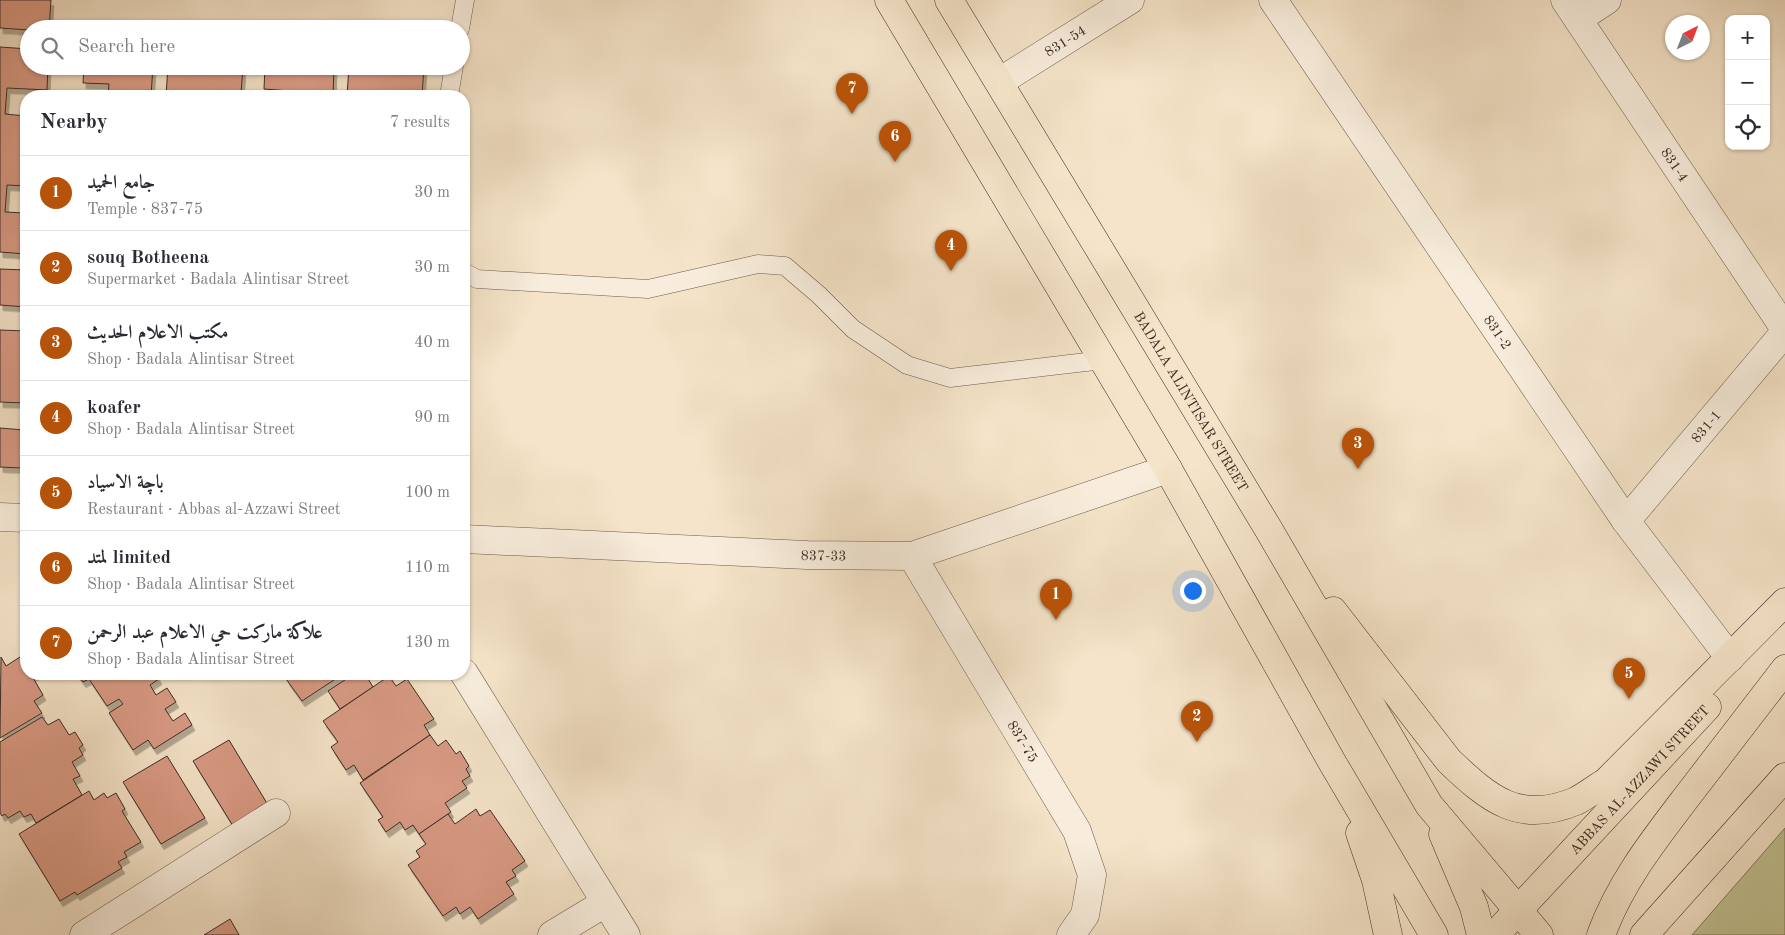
<!DOCTYPE html>
<html lang="en">
<head>
<meta charset="utf-8">
<style>
	body { margin:0; font-family:"Old Standard TT",Amiri,serif; background:#f2f2f3; color:#2b2b33 }
	.controls { position:absolute; right:15px; top:15px; display:grid; overflow:hidden; border-radius:10px; box-shadow:0 1px 4px #0004 }
	.controls button { width:45px; height:45px; display:grid; place-items:center; padding:0; border:0; border-bottom:1px solid #e1e1e2; background:#fff; color:#2b2b33; font:25px sans-serif }
	.compass { position:absolute; left:1665px; top:15px; width:45px; height:45px; border-radius:50%; background:#fff; box-shadow:0 1px 4px #0004; rotate:42deg }
	.you { position:absolute; left:1192px; top:590px; width:18px; height:18px; margin:-12px; border:4px solid #fff; border-radius:50%; background:#1a73e8; box-shadow:0 0 0 8px #1a73e833 }
	.badge { display:grid; place-items:center; width:32px; height:32px; border-radius:50%; background:#b45309; color:#fff; font-size:16px; font-weight:700 }
	.pin { position:absolute; translate:-50% -41px; filter:drop-shadow(0 1px 2px #0008) }
	.pin::after { content:''; position:absolute; top:26px; width:18px; height:15px; background:inherit; clip-path:polygon(0 0,100% 0,50% 100%) }
	.list { margin:0; padding:0; list-style:none }
	h2 { display:flex; justify-content:space-between; align-items:center; height:65px; margin:0; padding:0 20px; font-size:21px }
	h2 small { font-size:16px; font-weight:400; color:#7c7c81 }
	.list li { display:grid; grid-template-columns:32px 1fr auto; gap:15px; align-items:center; box-sizing:border-box; height:75px; padding:0 20px; border-top:1px solid #e1e1e2 }
	.list b { display:block; font-size:19px; white-space:nowrap }
	.list p { margin:0; font-size:16px; white-space:nowrap; color:#7c7c81 }
	.list em { font-size:16px; font-style:normal; color:#7c7c81 }
	.icon { flex:none; width:28px; height:28px; fill:none; stroke:currentColor; stroke-width:2; stroke-linecap:round; stroke-linejoin:round }
	.map { position:relative; flex:none; width:1785px; height:935px; overflow:hidden }
	.search { position:absolute; background:#fff; box-shadow:0 1px 4px #0004; left:20px; top:20px; width:450px; height:55px; display:flex; align-items:center; gap:12px; box-sizing:border-box; padding:0 18px; border-radius:28px; color:#7c7c81; font-size:19px }
	.panel { position:absolute; background:#fff; box-shadow:0 1px 4px #0004; left:20px; top:90px; width:450px; height:590px; border-radius:20px }
	.map>svg:first-child { display:block }
</style>
</head>
<body>
<div class="map">
<svg width="1785" height="935" viewBox="0 0 1785 935">
	<defs>
		<filter id="shadow"><feDropShadow dx="3" dy="5.5" stdDeviation="0" flood-color="#0004"/></filter>
	</defs>
	<rect width="100%" height="100%" fill="#f5e4c9"/>
	<filter id="stains"><feTurbulence type="fractalNoise" baseFrequency=".004" numOctaves="4"/><feColorMatrix values="0 0 0 0 .2 0 0 0 0 .09 0 0 0 0 .02 0 0 0 .5 -.17"/></filter>
	<radialGradient id="worn" r=".72"><stop offset=".6" stop-color="#630" stop-opacity="0"/><stop offset="1" stop-color="#630" stop-opacity=".3"/></radialGradient>
	<!-- green -->
	<polygon fill="#c2c292" stroke="#80785c" points="1785,828 1785,935 1692,935"/>
	<!-- building -->
	<g fill="#d99a84" stroke="#3e2d26" filter="url(#shadow)">
		<polygon points="0,0 51,0 49,29 29,29 29,30 0,28"/>
		<polygon points="0,47 29,49 29,66 48,66 47,90 7,88 5,114 26,116 26,186 7,185 5,212 26,213 26,254 0,252"/>
		<polygon points="84,66 153,66 151,96 108,96 109,84 83,83"/>
		<polygon points="168,66 243,66 241,94 202,91 201,96 166,96"/>
		<polygon points="265,66 334,66 333,96 290,96 290,91 264,89"/>
		<polygon points="349,66 424,66 422,96 347,96"/>
		<polygon points="0,269 26,270 26,307 0,305"/>
		<polygon points="0,330 26,331 25,403 0,402"/>
		<polygon points="0,428 24,430 22,468 0,467"/>
		<polygon points="1,657 6,666 20,657 23,662 26,661 26,674 36,674 32,676 43,695 34,701 42,713 0,738"/>
		<polygon points="77,674 156,674 159,679 150,685 156,695 167,688 176,702 165,709 173,721 185,713 192,725 154,749 148,740 133,750 109,713 123,704 119,699 107,706 89,679 83,682"/>
		<polygon points="293,674 343,674 302,701 286,679"/>
		<polygon points="354,674 365,674 373,687 340,709 328,691"/>
		<polygon points="389,676 396,686 407,679 434,719 424,725 430,735 363,780 354,765 346,770 331,747 338,742 323,721"/>
		<polygon points="42,717 48,725 59,719 69,735 75,732 83,745 79,748 83,755 72,762 80,776 73,779 82,795 36,823 31,814 24,817 20,811 8,818 5,814 2,816 0,813 0,742"/>
		<polygon points="430,735 438,746 446,740 456,754 460,751 469,766 466,769 470,776 462,781 467,788 445,803 451,812 419,834 413,825 405,830 400,822 386,832 378,820 383,817 360,783"/>
		<polygon points="229,740 268,805 233,826 193,761"/>
		<polygon points="167,756 205,818 161,844 123,782"/>
		<polygon points="89,791 94,800 104,793 107,798 116,793 125,809 122,811 141,842 124,852 127,857 118,862 122,868 77,895 75,892 60,901 19,834"/>
		<polygon points="476,809 480,816 490,810 525,861 512,870 516,876 506,882 514,894 478,919 470,907 460,914 456,907 443,916 408,865 420,857 416,851 426,844 419,834 448,814 455,824"/>
		<polygon points="230,919 239,935 204,935"/>
	</g>
	<g fill="none" stroke-linecap="round" stroke-linejoin="round">
		<defs>
			<g id="service">
				<polyline points="460,29 465,0"/>
				<polyline points="449,96 454,66"/>
				<polyline points="464,272 477,279 648,289 758,264 785,266 819,295 853,329 907,365 950,378 1103,360"/>
			</g>
			<g id="minor">
				<path id="s1" d="M1273,0L1626,521L1730,658"/>
				<path id="s2" d="M1565,0L1785,329"/>
				<polyline points="1578,19 1607,0"/>
				<path id="s3" d="M999,82L1130,0"/>
				<polyline points="0,517 26,518"/>
				<path id="s4" d="M1626,521L1785,332"/>
				<path id="s5" d="M464,539L807,555L912,556L1168,469"/>
				<path id="s6" d="M912,556L1077,831L1092,875L1085,915L1071,935"/>
				<polyline points="464,673 626,935"/>
				<polyline points="84,935 276,813"/>
				<polyline points="552,935 605,903"/>
			</g>
			<g id="primary">
				<polyline points="889,0 1168,469 1332,762 1434,935"/>
				<path id="s7" d="M949,0L1269,530L1429,805L1539,935"/>
				<path d="M1333,611L1449,761C1489,799 1519,825 1576,801C1586,796 1596,788 1606,782L1785,602"/>
				<polyline points="1360,833 1376,880 1388,935"/>
				<polyline points="1443,834 1474,907 1481,935"/>
				<path id="s8" d="M1495,935L1707,707"/>
				<path d="M1601,935C1621,880 1657,836 1692,790C1723,750 1754,709 1785,669"/>
				<polyline points="1644,935 1785,777"/>
			</g>
		</defs>
		<!-- service casing -->
		<use href="#service" stroke="#6c5b4f" stroke-width="19"/>
		<!-- minor casing -->
		<use href="#minor" stroke="#6c5b4f" stroke-width="29"/>
		<!-- primary casing -->
		<use href="#primary" stroke="#3e2d26" stroke-width="29"/>
		<!-- service -->
		<use href="#service" stroke="#f8eddc" stroke-width="18"/>
		<!-- minor -->
		<use href="#minor" stroke="#f8eddc" stroke-width="28"/>
		<!-- primary -->
		<use href="#primary" stroke="#f5e4c9" stroke-width="28"/>
	</g>
	<g text-anchor="middle" stroke-width="5" stroke-linejoin="round" paint-order="stroke">
		<!-- street labels -->
		<g font-size="14" fill="#3e2d26" stroke="#f8eddc">
			<text dy="5" stroke="none"><textPath href="#s3" startOffset="78">831-54</textPath></text>
			<text dy="5" stroke="none"><textPath href="#s2" startOffset="198">831-4</textPath></text>
			<text dy="5" stroke="none"><textPath href="#s1" startOffset="401">831-2</textPath></text>
			<text dy="5" stroke="none"><textPath href="#s7" startOffset="469">BADALA ALINTISAR STREET</textPath></text>
			<text dy="5" stroke="none"><textPath href="#s4" startOffset="124">831-1</textPath></text>
			<text dy="5" stroke="none"><textPath href="#s5" startOffset="360">837-33</textPath></text>
			<text dy="5" stroke="none"><textPath href="#s6" startOffset="216">837-75</textPath></text>
			<text dy="5" stroke="none"><textPath href="#s8" startOffset="212">ABBAS AL-AZZAWI STREET</textPath></text>
		</g>
	</g>
	<rect width="100%" height="100%" filter="url(#stains)"/>
	<rect width="100%" height="100%" fill="url(#worn)"/>
</svg>
<div class="controls">
<button>+</button>
<button>−</button>
<button><svg class="icon" aria-label="locate" viewBox="0 0 24 24"><circle cx="12" cy="12" r="6"/><path d="M12 2v4M12 18v4M2 12h4M18 12h4"/></svg></button>
</div>
<svg class="compass" viewBox="-18 -18 36 36"><path d="M0-13l5 13h-10z" fill="#e53935"/><path d="M0 13l5-13h-10z" fill="#7c7c81"/></svg>
<div class="you"></div>
<div class="pin badge" style="left:1056px;top:620px">1</div>
<div class="pin badge" style="left:1197px;top:742px">2</div>
<div class="pin badge" style="left:1358px;top:469px">3</div>
<div class="pin badge" style="left:951px;top:271px">4</div>
<div class="pin badge" style="left:1629px;top:699px">5</div>
<div class="pin badge" style="left:895px;top:162px">6</div>
<div class="pin badge" style="left:852px;top:114px">7</div>
<div class="search"><svg class="icon" aria-label="search" viewBox="0 0 24 24"><circle cx="10" cy="10" r="6"/><path d="M15 15l6 6"/></svg>Search here</div>
<section class="panel">
<h2>Nearby<small>7 results</small></h2>
<ul class="list">
<li><span class="badge">1</span><div><b>جامع الحميد</b><p>Temple · 837-75</p></div><em>30 m</em></li>
<li><span class="badge">2</span><div><b>souq Botheena</b><p>Supermarket · Badala Alintisar Street</p></div><em>30 m</em></li>
<li><span class="badge">3</span><div><b>مكتب الاعلام الحديث</b><p>Shop · Badala Alintisar Street</p></div><em>40 m</em></li>
<li><span class="badge">4</span><div><b>koafer</b><p>Shop · Badala Alintisar Street</p></div><em>90 m</em></li>
<li><span class="badge">5</span><div><b>باچة الاسياد</b><p>Restaurant · Abbas al-Azzawi Street</p></div><em>100 m</em></li>
<li><span class="badge">6</span><div><b>لمتد limited</b><p>Shop · Badala Alintisar Street</p></div><em>110 m</em></li>
<li><span class="badge">7</span><div><b>علاكة ماركت حي الاعلام عبد الرحمن</b><p>Shop · Badala Alintisar Street</p></div><em>130 m</em></li>
</ul>
</section>
</div>
</body>
</html>
